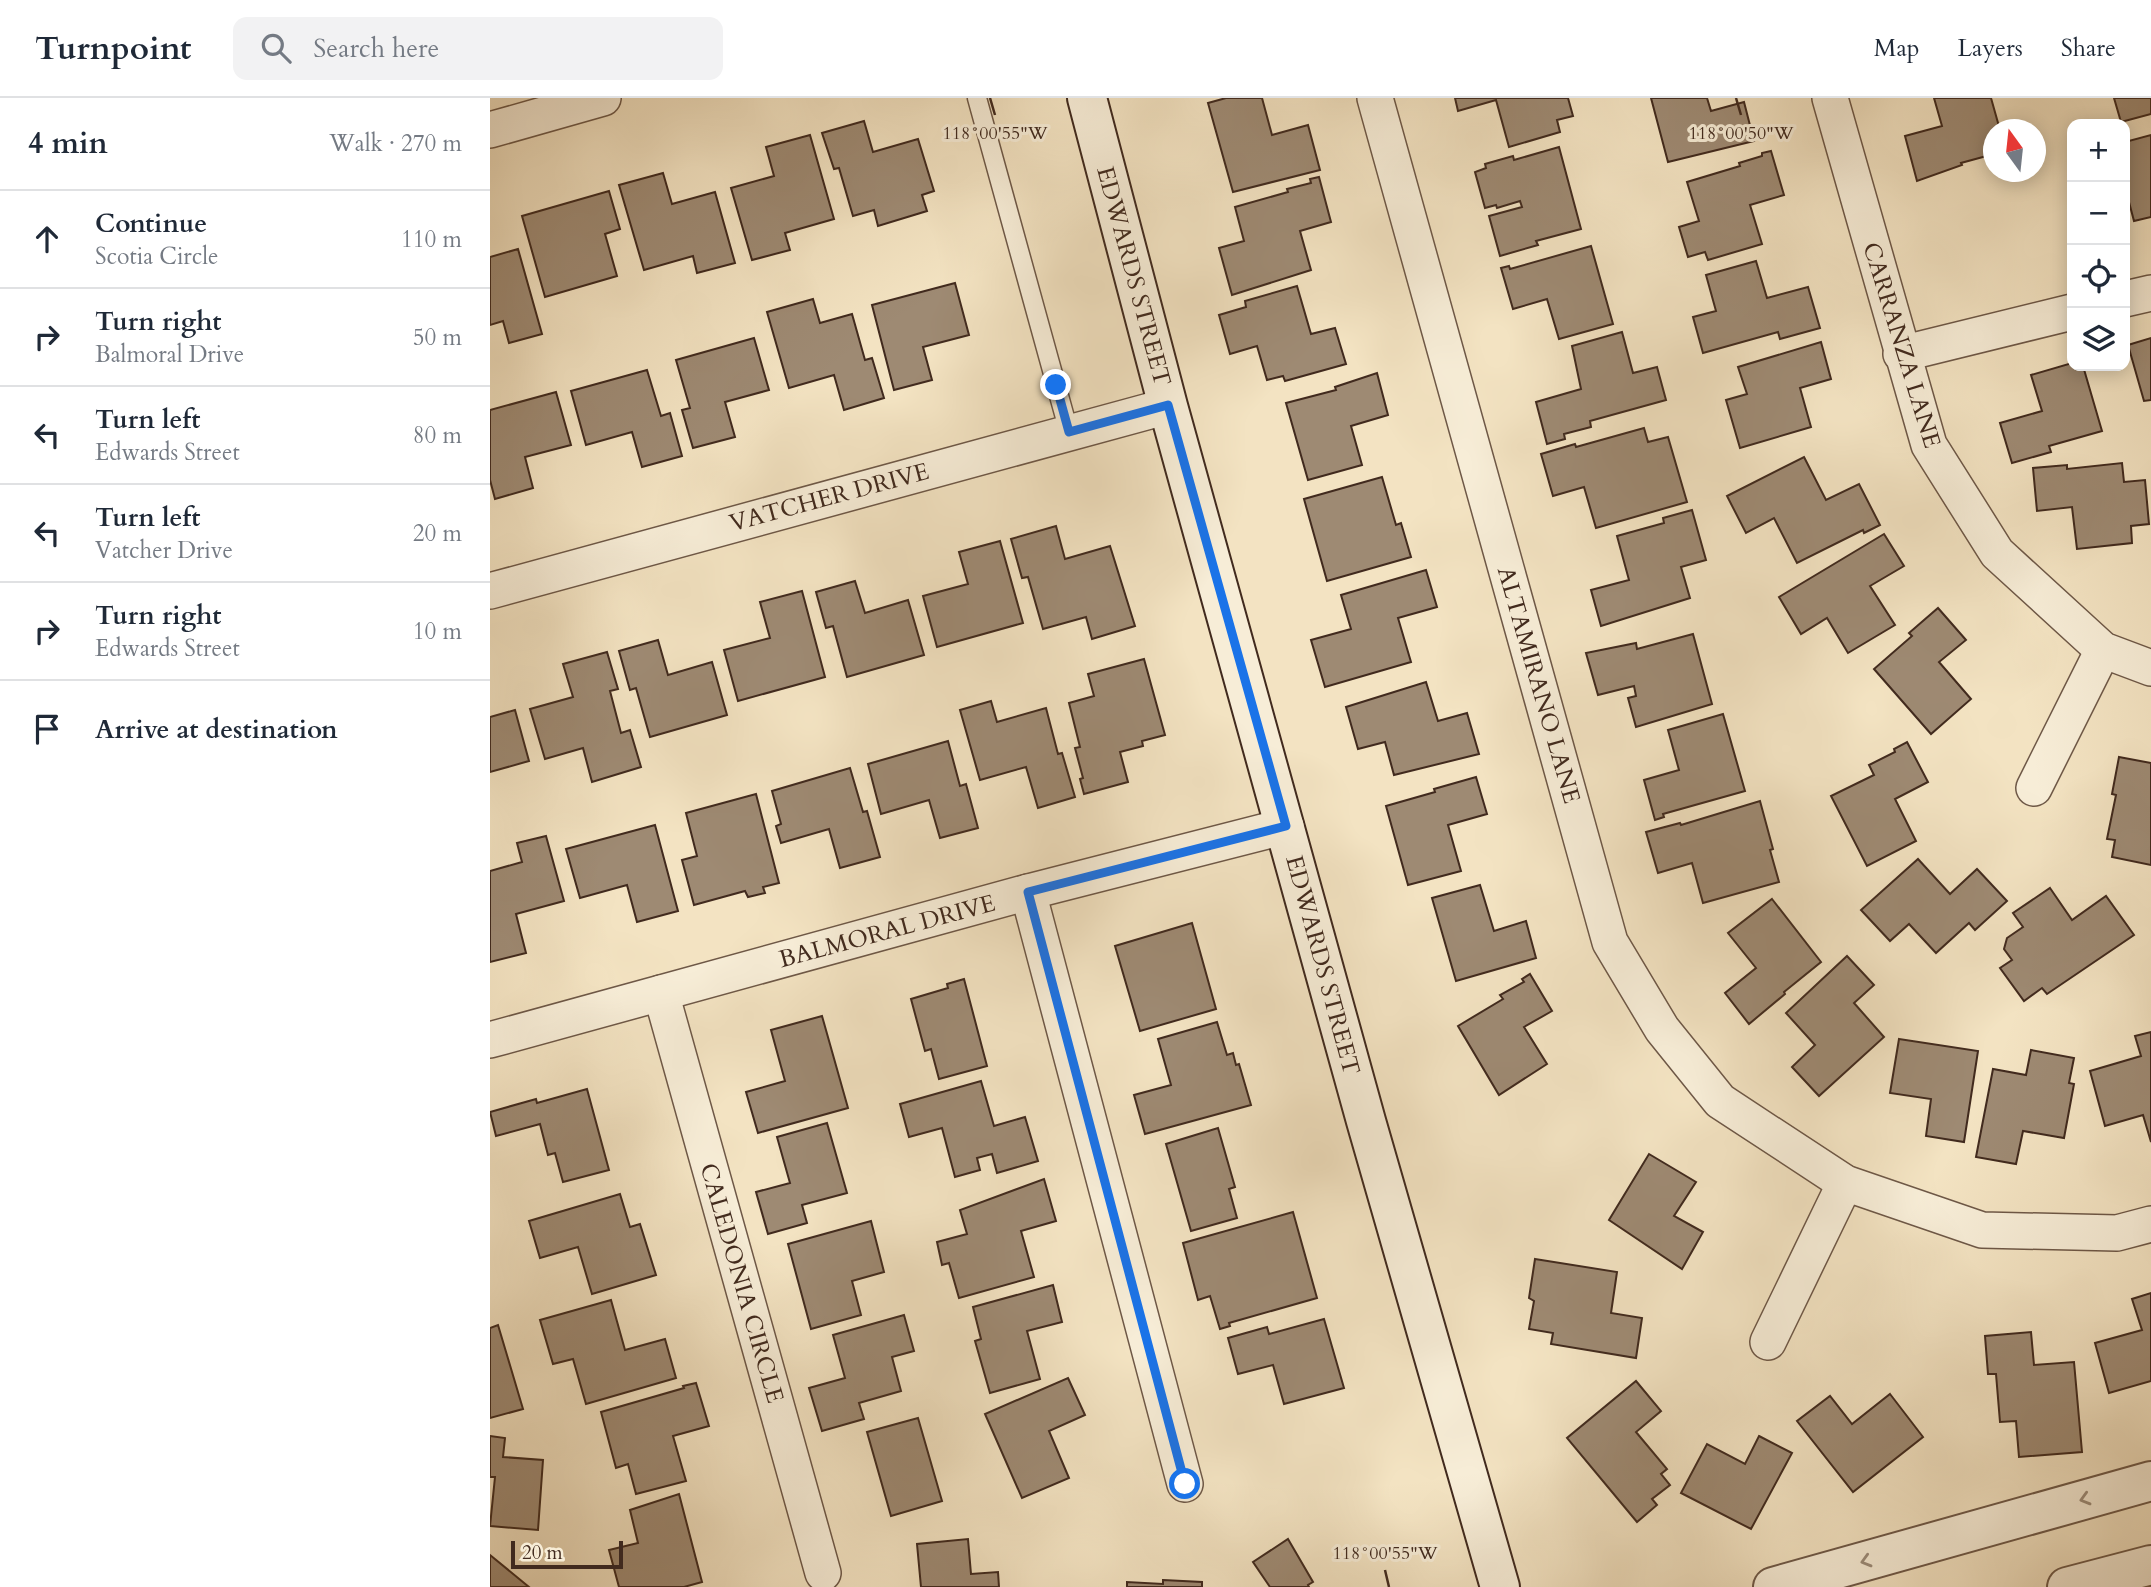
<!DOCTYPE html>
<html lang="en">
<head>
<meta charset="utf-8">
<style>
	body { margin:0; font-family:Cardo,serif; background:#f2f2f3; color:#1f2937 }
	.controls { position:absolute; right:21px; top:21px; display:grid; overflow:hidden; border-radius:14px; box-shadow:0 4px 18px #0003 }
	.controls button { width:63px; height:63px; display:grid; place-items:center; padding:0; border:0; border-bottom:2px solid #e0e1e3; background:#fff; color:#1f2937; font:35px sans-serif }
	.compass { position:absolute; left:1493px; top:21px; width:63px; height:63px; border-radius:50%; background:#fff; box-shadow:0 4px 18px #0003; rotate:345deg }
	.scale { position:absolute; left:21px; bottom:18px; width:112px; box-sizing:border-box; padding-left:7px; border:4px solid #412a1e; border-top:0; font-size:19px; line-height:24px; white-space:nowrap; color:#412a1e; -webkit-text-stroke:5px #f7edd7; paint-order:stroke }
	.stop { position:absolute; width:21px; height:21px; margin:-16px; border:5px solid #1a73e8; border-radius:50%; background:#fff }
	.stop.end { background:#1a73e8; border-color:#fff; box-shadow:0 2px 7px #0008 }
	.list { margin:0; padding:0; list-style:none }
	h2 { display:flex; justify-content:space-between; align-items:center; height:91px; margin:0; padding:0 28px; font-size:30px }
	h2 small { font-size:23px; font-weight:400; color:#747a83 }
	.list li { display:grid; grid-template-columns:46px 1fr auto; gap:21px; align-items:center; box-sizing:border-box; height:98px; padding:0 28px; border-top:2px solid #e0e1e3 }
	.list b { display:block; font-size:26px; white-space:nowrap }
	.list p { margin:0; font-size:23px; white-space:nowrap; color:#747a83 }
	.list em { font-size:23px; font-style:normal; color:#747a83 }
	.icon { flex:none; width:38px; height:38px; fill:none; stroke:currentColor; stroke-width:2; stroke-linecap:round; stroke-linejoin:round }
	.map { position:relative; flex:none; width:1661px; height:1489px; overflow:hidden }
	header { display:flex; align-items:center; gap:42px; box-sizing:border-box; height:98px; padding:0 35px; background:#fff; border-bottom:2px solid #e0e1e3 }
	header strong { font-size:33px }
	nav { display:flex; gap:38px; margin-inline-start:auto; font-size:24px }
	.search { width:490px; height:63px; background:#f2f2f3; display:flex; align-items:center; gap:18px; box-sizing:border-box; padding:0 24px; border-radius:14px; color:#747a83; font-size:26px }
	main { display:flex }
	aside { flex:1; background:#fff }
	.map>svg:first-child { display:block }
</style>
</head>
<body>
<header>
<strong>Turnpoint</strong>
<div class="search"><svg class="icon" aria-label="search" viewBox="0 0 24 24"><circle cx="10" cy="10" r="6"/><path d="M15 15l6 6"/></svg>Search here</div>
<nav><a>Map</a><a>Layers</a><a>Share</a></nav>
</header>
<main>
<aside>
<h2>4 min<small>Walk · 270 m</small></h2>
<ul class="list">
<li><svg class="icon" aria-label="ahead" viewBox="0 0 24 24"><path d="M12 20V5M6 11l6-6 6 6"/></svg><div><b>Continue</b><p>Scotia Circle</p></div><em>110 m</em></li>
<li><svg class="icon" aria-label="right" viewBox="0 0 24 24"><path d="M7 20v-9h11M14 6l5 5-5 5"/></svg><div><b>Turn right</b><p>Balmoral Drive</p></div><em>50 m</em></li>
<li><svg class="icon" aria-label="left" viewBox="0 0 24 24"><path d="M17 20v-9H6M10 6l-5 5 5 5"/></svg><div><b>Turn left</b><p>Edwards Street</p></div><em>80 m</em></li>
<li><svg class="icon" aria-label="left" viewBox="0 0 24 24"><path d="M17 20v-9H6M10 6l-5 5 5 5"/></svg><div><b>Turn left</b><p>Vatcher Drive</p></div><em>20 m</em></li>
<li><svg class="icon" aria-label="right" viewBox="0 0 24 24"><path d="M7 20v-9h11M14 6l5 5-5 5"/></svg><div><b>Turn right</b><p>Edwards Street</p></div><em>10 m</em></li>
<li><svg class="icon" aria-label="arrive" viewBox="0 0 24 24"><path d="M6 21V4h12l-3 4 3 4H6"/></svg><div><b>Arrive at destination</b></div></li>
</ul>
</aside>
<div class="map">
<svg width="1661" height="1489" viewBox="0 0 1661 1489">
	<rect width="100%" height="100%" fill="#f3e3c2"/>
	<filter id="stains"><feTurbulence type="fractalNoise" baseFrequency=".00286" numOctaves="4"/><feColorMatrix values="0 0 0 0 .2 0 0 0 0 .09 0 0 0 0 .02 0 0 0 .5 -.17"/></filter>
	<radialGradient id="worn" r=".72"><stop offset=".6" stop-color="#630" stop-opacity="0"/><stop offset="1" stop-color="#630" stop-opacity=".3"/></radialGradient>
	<!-- building -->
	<g fill="#9e8a73" stroke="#412a1e" stroke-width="2">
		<polygon points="736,0 772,0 782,37 818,27 830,72 743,94 718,5"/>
		<polygon points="965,0 1078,0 1083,18 1067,22 1070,34 1019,49 1006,2 968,13"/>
		<polygon points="1161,0 1217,0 1221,13 1254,4 1264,43 1178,64"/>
		<polygon points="1444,0 1501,0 1510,32 1504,32 1504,56 1471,65 1472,67 1427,83 1415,38 1452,28"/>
		<polygon points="1624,0 1661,0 1661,16 1631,24"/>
		<polygon points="374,23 383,54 428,41 444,93 432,97 437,113 388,128 384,112 363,118 349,70 344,71 332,35"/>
		<polygon points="320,37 344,121 295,135 300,152 262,162 241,90 284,78 276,49"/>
		<polygon points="1661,37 1661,119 1644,123 1635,89 1635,44"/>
		<polygon points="1069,49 1091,131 1046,143 1048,147 1010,158 999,118 1032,109 1030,103 1007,110 1006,107 995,110 985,74 996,70 995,66 1023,58 1024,62"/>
		<polygon points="1281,53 1294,97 1260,107 1272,146 1218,162 1215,154 1198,159 1189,129 1209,123 1197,84 1250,68 1249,65 1272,58 1272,55"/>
		<polygon points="173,75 182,106 225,94 245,165 207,175 203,158 154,172 129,87"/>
		<polygon points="829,79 841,124 810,133 821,172 742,197 729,150 754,143 745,109 798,94 797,91 821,85 820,81"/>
		<polygon points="119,93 130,131 115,136 127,178 55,199 32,118"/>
		<polygon points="1101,148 1123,226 1069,241 1057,201 1023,211 1011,170 1019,168 1020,171"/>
		<polygon points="28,151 52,236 19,245 13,223 0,227 0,159"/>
		<polygon points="1266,163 1277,200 1318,189 1330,230 1290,241 1288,234 1213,255 1203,219 1226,213 1216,177"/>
		<polygon points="465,185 479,237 433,249 442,282 404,292 382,207"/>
		<polygon points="807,188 821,236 845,230 856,266 795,283 793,278 777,282 767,248 740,256 729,217 756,209 755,203"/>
		<polygon points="323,201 330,225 362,216 375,262 382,260 394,300 354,312 344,277 299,290 277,214"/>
		<polygon points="1132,234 1143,275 1167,269 1176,302 1100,323 1101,329 1074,336 1075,341 1057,346 1046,304 1091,291 1082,248"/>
		<polygon points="264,240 279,292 235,304 245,339 203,350 192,312 200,310 186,262"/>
		<polygon points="1661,240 1661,302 1654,303 1638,247"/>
		<polygon points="1331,244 1341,281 1310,290 1321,329 1250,350 1236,302 1257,296 1248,269"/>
		<polygon points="1582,265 1582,268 1593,268 1612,333 1559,348 1561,354 1522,365 1510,325 1552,313 1541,277"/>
		<polygon points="157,272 171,318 180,315 192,358 152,369 142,334 96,347 81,293"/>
		<polygon points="887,275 898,317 861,328 872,367 818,382 796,305 846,292 845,289"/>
		<polygon points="66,294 81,347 35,359 43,390 5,401 0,382 0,312"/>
		<polygon points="1154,330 1158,344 1178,339 1197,404 1106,430 1094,389 1063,398 1051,356 1085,346 1086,349"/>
		<polygon points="1314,359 1336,402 1369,386 1390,427 1374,435 1373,432 1307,465 1284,420 1256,435 1237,398"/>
		<polygon points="1632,365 1634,384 1655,382 1659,426 1641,428 1642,445 1587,451 1582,409 1547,413 1543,370 1577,367 1577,371"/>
		<polygon points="892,379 906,427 911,425 921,459 837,483 814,401"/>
		<polygon points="1202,412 1216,462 1191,469 1200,500 1111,528 1101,492 1139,482 1127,438 1174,425 1173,420"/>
		<polygon points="566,428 575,461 620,448 645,528 602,541 596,519 553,531 538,479 532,480 521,441"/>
		<polygon points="1394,436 1414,468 1380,488 1405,527 1358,555 1337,520 1311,536 1289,499"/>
		<polygon points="510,443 533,525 447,549 433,498 478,486 469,454"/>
		<polygon points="936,472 947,509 908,520 921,564 835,589 821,542 861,531 851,497"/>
		<polygon points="365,483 375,515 418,502 434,557 357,579 343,528 336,530 326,494"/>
		<polygon points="312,493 335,579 248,603 234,552 280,540 270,504"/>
		<polygon points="1448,510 1476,542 1449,564 1481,601 1441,636 1384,571 1422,538 1419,535"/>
		<polygon points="1203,536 1222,606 1146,629 1138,600 1146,598 1144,588 1108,597 1096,555 1146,545 1147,551"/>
		<polygon points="168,542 178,577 222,564 237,617 160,639 146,590 140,592 129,553"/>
		<polygon points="117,554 128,591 120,593 131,635 140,632 151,669 102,684 93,650 55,661 40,611 83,599 73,566"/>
		<polygon points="654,561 675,637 652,643 653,648 630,654 638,684 594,696 590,681 593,680 585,650 590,649 579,605 604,598 598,576"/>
		<polygon points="936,584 948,623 977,615 989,656 904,677 895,644 868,651 856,609"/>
		<polygon points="501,603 507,624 556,610 568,656 572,655 585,699 548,710 536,669 490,682 470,612"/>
		<polygon points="25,612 39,663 0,674 0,619"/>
		<polygon points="1233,616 1255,693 1173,716 1174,719 1165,722 1154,682 1189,672 1178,632"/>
		<polygon points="458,643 470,688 476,686 488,730 450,740 439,702 391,716 378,666"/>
		<polygon points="1417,644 1438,684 1405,701 1426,743 1377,768 1341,698 1384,677 1379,667 1405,654 1404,651"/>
		<polygon points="1629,659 1661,665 1661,767 1622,759 1625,742 1617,741 1626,697 1622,696"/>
		<polygon points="360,670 373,714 377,713 390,759 350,770 339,731 291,745 286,728 291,726 282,693"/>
		<polygon points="986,679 997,716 958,727 971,773 918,787 896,708 945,694 944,691"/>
		<polygon points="266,696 289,785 273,789 275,795 258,799 255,793 204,807 192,762 207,758 196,715"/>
		<polygon points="1270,703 1283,751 1280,752 1289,784 1213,805 1202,765 1168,775 1156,734 1190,725 1191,727"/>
		<polygon points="165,727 188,813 147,824 137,787 90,800 76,751"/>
		<polygon points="56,738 74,803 26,816 36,855 0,864 0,773 32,764 27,745"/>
		<polygon points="1428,761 1460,796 1487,771 1517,803 1485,832 1479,825 1446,855 1419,826 1400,843 1371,812"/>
		<polygon points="990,787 1004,833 1036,823 1046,860 966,883 942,800"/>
		<polygon points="1560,790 1582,822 1616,798 1644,837 1557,896 1552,890 1534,903 1510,870 1522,862 1514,851 1517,840 1533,829 1523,815"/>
		<polygon points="1282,801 1331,864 1294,894 1295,896 1259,926 1235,895 1266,870 1238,835"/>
		<polygon points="702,825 726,911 650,933 625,848"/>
		<polygon points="1357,858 1384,887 1364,905 1394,939 1329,998 1302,969 1325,947 1296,915"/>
		<polygon points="1040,876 1062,913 1034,929 1057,966 1009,997 968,928 1013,901 1010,897 1034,884 1032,881"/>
		<polygon points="474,881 497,968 449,981 441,951 435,953 421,901 458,890 457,886"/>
		<polygon points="332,918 358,1010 268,1035 256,994 295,983 281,932"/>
		<polygon points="727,924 737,957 743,955 746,967 749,966 761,1007 655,1036 644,997 681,987 668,941"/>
		<polygon points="1661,934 1661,1044 1653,1017 1615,1028 1600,973 1651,958 1645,938"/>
		<polygon points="1409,941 1488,953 1474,1044 1436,1038 1441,1001 1400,995"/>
		<polygon points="1541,952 1584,960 1579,985 1584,986 1574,1040 1533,1033 1526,1066 1486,1059 1503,971 1536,977"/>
		<polygon points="491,983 504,1028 535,1019 548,1063 507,1075 502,1056 487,1060 490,1072 465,1079 452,1030 419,1039 410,1006"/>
		<polygon points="97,991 119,1072 73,1084 65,1055 58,1057 50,1026 6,1038 0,1014 46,1001 47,1005"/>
		<polygon points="337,1025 357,1095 312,1107 317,1125 278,1136 266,1094 300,1085 287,1039"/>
		<polygon points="728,1030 745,1089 739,1091 747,1120 701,1133 676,1046"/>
		<polygon points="1159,1056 1206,1084 1184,1118 1213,1134 1192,1171 1119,1122"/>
		<polygon points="554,1081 566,1123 531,1133 544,1179 469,1200 459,1165 452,1167 447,1144 477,1136 470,1112"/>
		<polygon points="130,1096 140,1129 150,1126 166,1177 102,1196 88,1149 50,1160 39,1123"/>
		<polygon points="803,1114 827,1200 739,1225 740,1228 730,1231 720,1198 708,1202 693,1145"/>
		<polygon points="381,1123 394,1174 362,1183 371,1217 321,1231 298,1146"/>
		<polygon points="1045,1161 1127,1174 1121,1215 1152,1220 1146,1260 1061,1246 1063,1235 1039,1231 1044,1203 1039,1200"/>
		<polygon points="563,1187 572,1224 537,1233 550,1281 500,1295 485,1243 491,1241 483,1209"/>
		<polygon points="1661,1195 1661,1283 1619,1295 1605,1245 1652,1232 1642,1201"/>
		<polygon points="121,1202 135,1252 175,1241 186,1280 96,1306 83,1261 63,1266 50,1222"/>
		<polygon points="414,1217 424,1253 402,1259 411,1293 369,1305 374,1321 332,1333 319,1290 355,1280 343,1237"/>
		<polygon points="834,1221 854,1290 794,1306 783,1267 748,1276 738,1240 777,1229 779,1236"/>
		<polygon points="8,1227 33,1311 0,1320 0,1230"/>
		<polygon points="1541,1234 1544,1267 1584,1264 1592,1354 1529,1359 1526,1323 1510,1324 1506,1276 1498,1276 1495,1238"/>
		<polygon points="578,1280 595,1317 559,1333 579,1380 532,1400 495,1316"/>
		<polygon points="1146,1283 1171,1313 1146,1334 1177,1371 1171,1376 1180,1387 1162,1401 1167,1407 1147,1424 1077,1340"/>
		<polygon points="206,1285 219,1328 183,1338 196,1383 146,1396 138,1366 126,1370 111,1314 194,1290 193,1288"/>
		<polygon points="1400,1296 1433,1339 1363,1394 1307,1323 1340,1298 1362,1326"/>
		<polygon points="428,1320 452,1403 401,1418 377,1334"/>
		<polygon points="0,1338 15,1340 13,1359 53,1362 48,1432 0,1428 5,1379 0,1379"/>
		<polygon points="1269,1338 1302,1355 1261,1431 1191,1395 1217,1346 1255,1366"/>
		<polygon points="189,1396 212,1484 194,1489 129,1489 119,1452 148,1445 140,1412"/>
		<polygon points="478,1441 481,1476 508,1474 509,1489 431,1489 427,1446"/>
		<polygon points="798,1441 823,1484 818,1487 819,1489 780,1489 763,1464"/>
		<polygon points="0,1457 39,1489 0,1489"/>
		<polygon points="673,1482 712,1484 712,1489 637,1489 637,1484 673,1486"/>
	</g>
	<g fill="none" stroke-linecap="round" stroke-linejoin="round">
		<defs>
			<polyline id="service" points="487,0 579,334"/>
			<g id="minor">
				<polyline points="885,0 1120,844 1172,931 1230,1003 1355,1085 1492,1132 1627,1135 1661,1126"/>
				<polyline points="1340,0 1439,347 1507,455 1613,552 1661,570"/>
				<polyline points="0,32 113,0"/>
				<polyline points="1635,201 1661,195"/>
				<polyline points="1411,256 1582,214"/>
				<polyline points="0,493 678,308"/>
				<polyline points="1544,690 1613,552"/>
				<polyline points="538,794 695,1386"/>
				<polyline points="171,895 333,1475"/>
				<polyline points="0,942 538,794 796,728"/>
				<polyline points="1278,1244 1355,1085"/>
			</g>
			<g id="tertiary">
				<polyline points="1283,1489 1661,1383"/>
				<polyline points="1577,1489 1661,1467"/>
			</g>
			<polyline id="secondary" points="597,0 678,308 876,1023 1010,1489"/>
		</defs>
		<!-- service casing -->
		<use href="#service" stroke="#6e5847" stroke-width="21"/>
		<!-- minor casing -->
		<use href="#minor" stroke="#6e5847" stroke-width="38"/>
		<!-- tertiary casing -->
		<use href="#tertiary" stroke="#6e5847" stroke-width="42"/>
		<!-- secondary casing -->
		<use href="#secondary" stroke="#412a1e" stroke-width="42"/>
		<!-- service -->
		<use href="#service" stroke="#f7edd7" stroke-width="18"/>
		<!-- minor -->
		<use href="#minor" stroke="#f7edd7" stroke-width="35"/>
		<!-- tertiary -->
		<use href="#tertiary" stroke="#f7edd7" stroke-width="38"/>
		<!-- secondary -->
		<use href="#secondary" stroke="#f7edd7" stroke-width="38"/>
	</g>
	<!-- one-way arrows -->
	<defs><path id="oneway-chevron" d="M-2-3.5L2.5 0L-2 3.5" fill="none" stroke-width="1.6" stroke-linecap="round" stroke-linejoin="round" transform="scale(1.75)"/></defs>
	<g stroke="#9c8c7a">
		<use href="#oneway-chevron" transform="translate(1595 1401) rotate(164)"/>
		<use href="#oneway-chevron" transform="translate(1376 1463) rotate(164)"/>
	</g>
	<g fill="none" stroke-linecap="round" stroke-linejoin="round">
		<!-- route -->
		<polyline stroke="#1a73e8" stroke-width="9" points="566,287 579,334 678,307 796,728 538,794 695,1386"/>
	</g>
	<!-- ticks -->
	<path fill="none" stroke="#412a1e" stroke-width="2.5" d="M500,0L505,17M1246,0L1251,17M895,1472L899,1489"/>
	<g text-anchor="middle" stroke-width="6" stroke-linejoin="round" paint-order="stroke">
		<!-- street labels -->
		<g font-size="24" fill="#412a1e" stroke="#f7edd7">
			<text transform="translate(644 178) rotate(75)" y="8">EDWARDS STREET</text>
			<text transform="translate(1412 247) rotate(73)" y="8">CARRANZA LANE</text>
			<text transform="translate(339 399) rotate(-15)" y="8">VATCHER DRIVE</text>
			<text transform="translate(1049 587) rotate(74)" y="8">ALTAMIRANO LANE</text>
			<text transform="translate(397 833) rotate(-15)" y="8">BALMORAL DRIVE</text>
			<text transform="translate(833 867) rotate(75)" y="8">EDWARDS STREET</text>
			<text transform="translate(252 1185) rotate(74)" y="8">CALEDONIA CIRCLE</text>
		</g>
	</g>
	<g font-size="18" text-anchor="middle" fill="#412a1e" stroke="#f7edd7" stroke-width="6" stroke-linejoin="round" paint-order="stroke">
		<text x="505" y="41">118°00'55"W</text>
		<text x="1251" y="41">118°00'50"W</text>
		<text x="895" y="1461">118°00'55"W</text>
	</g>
	<rect width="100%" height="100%" filter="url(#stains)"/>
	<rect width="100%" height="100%" fill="url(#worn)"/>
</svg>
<div class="controls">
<button>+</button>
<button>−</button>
<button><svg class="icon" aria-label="locate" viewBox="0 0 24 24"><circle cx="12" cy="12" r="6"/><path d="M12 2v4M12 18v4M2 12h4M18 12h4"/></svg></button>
<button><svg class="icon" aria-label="layers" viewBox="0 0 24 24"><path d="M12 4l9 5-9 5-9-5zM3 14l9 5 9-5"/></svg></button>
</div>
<svg class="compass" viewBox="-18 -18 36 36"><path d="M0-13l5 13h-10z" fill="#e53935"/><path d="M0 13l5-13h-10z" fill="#747a83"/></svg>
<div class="scale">20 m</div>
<div class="stop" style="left:695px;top:1386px"></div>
<div class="stop end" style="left:566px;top:287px"></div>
</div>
</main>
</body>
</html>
